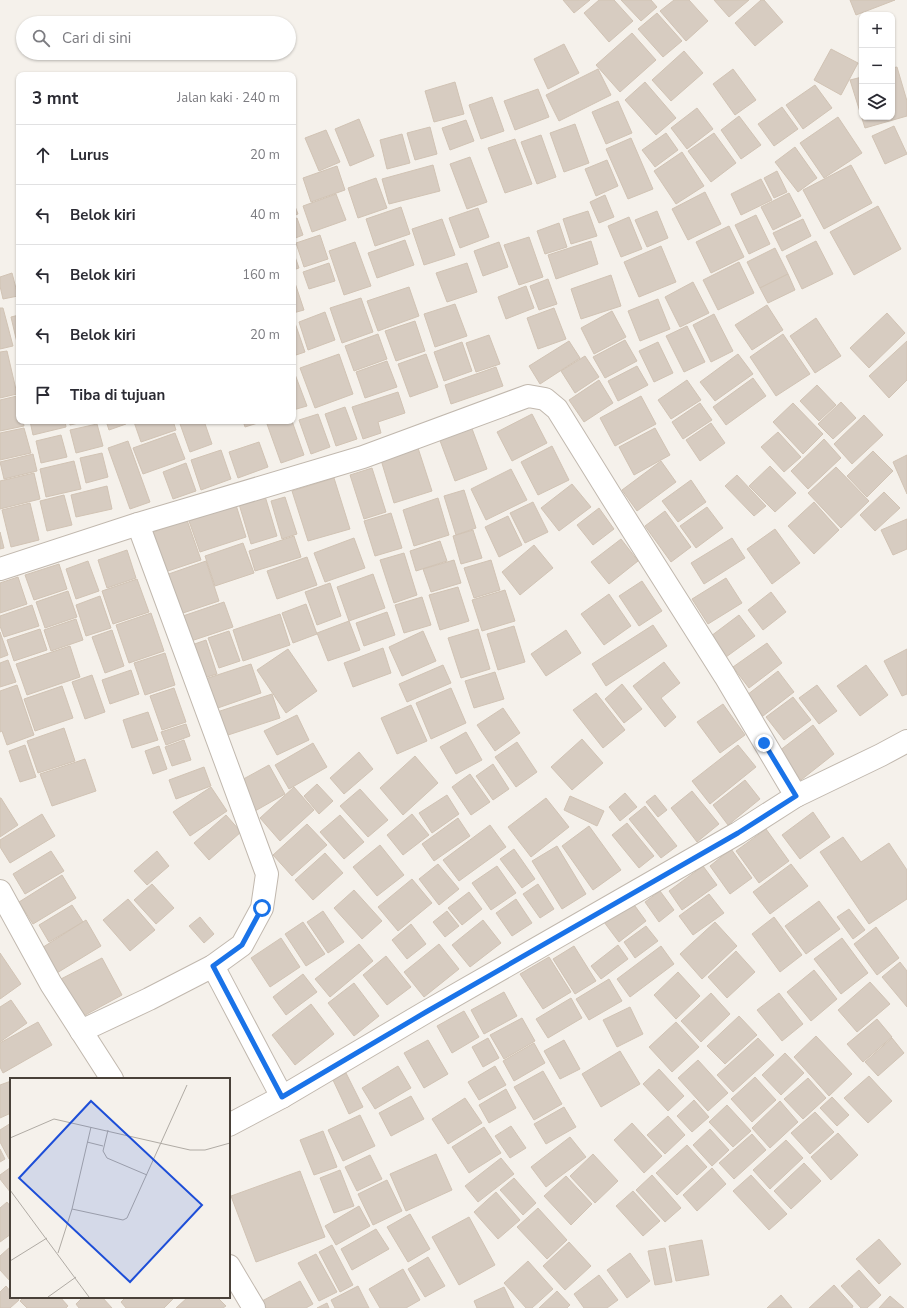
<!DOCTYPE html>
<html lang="id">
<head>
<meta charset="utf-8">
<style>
	body { margin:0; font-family:"Nunito Sans",sans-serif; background:#f2f2f3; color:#2b2b33 }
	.controls { position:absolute; right:12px; top:12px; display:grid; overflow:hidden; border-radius:8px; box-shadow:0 1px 3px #0004 }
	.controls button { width:36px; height:36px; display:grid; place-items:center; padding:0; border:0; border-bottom:1px solid #e1e1e2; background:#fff; color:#2b2b33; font:20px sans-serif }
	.stop { position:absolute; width:12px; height:12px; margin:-9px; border:3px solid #1a73e8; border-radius:50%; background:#fff }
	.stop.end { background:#1a73e8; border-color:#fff; box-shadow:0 1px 4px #0008 }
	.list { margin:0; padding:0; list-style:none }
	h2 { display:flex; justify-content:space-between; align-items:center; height:52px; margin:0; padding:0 16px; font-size:17px }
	h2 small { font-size:13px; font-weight:400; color:#7c7c81 }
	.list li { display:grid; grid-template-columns:26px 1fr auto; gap:12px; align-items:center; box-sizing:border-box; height:60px; padding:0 16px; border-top:1px solid #e1e1e2 }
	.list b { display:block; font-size:15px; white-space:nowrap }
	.list em { font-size:13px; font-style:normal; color:#7c7c81 }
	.icon { flex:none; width:22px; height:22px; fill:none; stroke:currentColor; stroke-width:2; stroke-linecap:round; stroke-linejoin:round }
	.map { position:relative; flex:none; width:907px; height:1308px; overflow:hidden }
	.search { position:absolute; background:#fff; box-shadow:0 1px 3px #0004; left:16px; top:16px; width:280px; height:44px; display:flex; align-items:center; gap:10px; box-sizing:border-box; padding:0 14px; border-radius:22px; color:#7c7c81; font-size:15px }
	.panel { position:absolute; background:#fff; box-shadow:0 1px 3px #0004; left:16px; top:72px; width:280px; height:352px; border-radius:8px }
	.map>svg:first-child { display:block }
</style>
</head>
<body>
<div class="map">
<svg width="907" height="1308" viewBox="0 0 907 1308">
	<rect width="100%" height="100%" fill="#f5f1eb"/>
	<!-- building -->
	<g fill="#d7ccc1" stroke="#d1c3b4">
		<polygon points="563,0 590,0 574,13"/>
		<polygon points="599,0 614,0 633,21 609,42 584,13"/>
		<polygon points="621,0 651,0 657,7 641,21"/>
		<polygon points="674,0 689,0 708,21 686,41 660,11"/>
		<polygon points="714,0 749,0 729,17"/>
		<polygon points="761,0 764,0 783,22 755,46 735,23"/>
		<polygon points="850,0 895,0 856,15"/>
		<polygon points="657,13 682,41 663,57 638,29"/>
		<polygon points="632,33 656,60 620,92 596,65"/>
		<polygon points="564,44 579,73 548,89 534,59"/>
		<polygon points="831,49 858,63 841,95 814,80"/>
		<polygon points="684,51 703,73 671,101 652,80"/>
		<polygon points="897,67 907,101 907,116 865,128 850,80 862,77 862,117 892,117 892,68"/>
		<polygon points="598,69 611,95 559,121 546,95"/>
		<polygon points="733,69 756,100 735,115 713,84"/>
		<polygon points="455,82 464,114 434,122 425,91"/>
		<polygon points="645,82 676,118 656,135 625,100"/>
		<polygon points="815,85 832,108 803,129 786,105"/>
		<polygon points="538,89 549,117 515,130 504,101"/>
		<polygon points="492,97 504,131 481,139 469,105"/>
		<polygon points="618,101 632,133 606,144 592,112"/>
		<polygon points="782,107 798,129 774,146 758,124"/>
		<polygon points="697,108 713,129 687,149 671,128"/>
		<polygon points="739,116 761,145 741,159 721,130"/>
		<polygon points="838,117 862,153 824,178 800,143"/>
		<polygon points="359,119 374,156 350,166 335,129"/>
		<polygon points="466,120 474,141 450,150 442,128"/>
		<polygon points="575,124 589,163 564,172 550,133"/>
		<polygon points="894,126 907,154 885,164 872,136"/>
		<polygon points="430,127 437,154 415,160 407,133"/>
		<polygon points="326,130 340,162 319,171 305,138"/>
		<polygon points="666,133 678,150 655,167 642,150"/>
		<polygon points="714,133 736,163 711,182 688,151"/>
		<polygon points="402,134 410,163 387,169 380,140"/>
		<polygon points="541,135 556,177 537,184 521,142"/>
		<polygon points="631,138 653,189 628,199 606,149"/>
		<polygon points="515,139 532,184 505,193 488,148"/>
		<polygon points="795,147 817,178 798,192 775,162"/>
		<polygon points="682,152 704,186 676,204 654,171"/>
		<polygon points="470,157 487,202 467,209 450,164"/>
		<polygon points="607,160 618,186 596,196 585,169"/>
		<polygon points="433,165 440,191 389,204 382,179"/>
		<polygon points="851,165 872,203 824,229 803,190"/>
		<polygon points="337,166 345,190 311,202 303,178"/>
		<polygon points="777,171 787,192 774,198 764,178"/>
		<polygon points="376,178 387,208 358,218 348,188"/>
		<polygon points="761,179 772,200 741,215 731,194"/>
		<polygon points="705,192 721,224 688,240 672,209"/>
		<polygon points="789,193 801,216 773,230 761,207"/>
		<polygon points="336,194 346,220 312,232 303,206"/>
		<polygon points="605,195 614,217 599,223 590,202"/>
		<polygon points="293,201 298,214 293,216"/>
		<polygon points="878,206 901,249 854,275 830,232"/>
		<polygon points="401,207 410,234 375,246 366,219"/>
		<polygon points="478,208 489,237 460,248 449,218"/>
		<polygon points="588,211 597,236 571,244 563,219"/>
		<polygon points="657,211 668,238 647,247 635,220"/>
		<polygon points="756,215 770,244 749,254 735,225"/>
		<polygon points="629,217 642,249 621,257 608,226"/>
		<polygon points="297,218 303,235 293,239 293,220"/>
		<polygon points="442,219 455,255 424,265 412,229"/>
		<polygon points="803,219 811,236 782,251 773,233"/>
		<polygon points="559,223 567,247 545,254 537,231"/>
		<polygon points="729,226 744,257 711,273 696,242"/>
		<polygon points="320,235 328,259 304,267 296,243"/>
		<polygon points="529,237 543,277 519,285 504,245"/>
		<polygon points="405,240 414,265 377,278 368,253"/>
		<polygon points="591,241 598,264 556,279 548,255"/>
		<polygon points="816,241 833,274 802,289 786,256"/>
		<polygon points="355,242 371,286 344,295 329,251"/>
		<polygon points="499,242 508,267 483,276 474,251"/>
		<polygon points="661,246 676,282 639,297 624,262"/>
		<polygon points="775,248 788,274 760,288 747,262"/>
		<polygon points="293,251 299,268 293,270"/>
		<polygon points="739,262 754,293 718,310 703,280"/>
		<polygon points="329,263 335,281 309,289 303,272"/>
		<polygon points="467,263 477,292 447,302 436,273"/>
		<polygon points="12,273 18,296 3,299 0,286 0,277"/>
		<polygon points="788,274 795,290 768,303 760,288"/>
		<polygon points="611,275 621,306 581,319 571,289"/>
		<polygon points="548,279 557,304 539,310 530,286"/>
		<polygon points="293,280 294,280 304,310 293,313"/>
		<polygon points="693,282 709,313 680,327 665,297"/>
		<polygon points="526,286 534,308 506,319 498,297"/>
		<polygon points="409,287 419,316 378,331 367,301"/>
		<polygon points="361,298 373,332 342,343 330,308"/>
		<polygon points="658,299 670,329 640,341 628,311"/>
		<polygon points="455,304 467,336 435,347 424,314"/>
		<polygon points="767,305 783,330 752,350 735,325"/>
		<polygon points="0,308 3,308 13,346 0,349"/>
		<polygon points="554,308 566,339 538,349 527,318"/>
		<polygon points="612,311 626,337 594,354 581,328"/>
		<polygon points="325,312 335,340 308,350 299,322"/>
		<polygon points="887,313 905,333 869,368 850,348"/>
		<polygon points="714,314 733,351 711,362 693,325"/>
		<polygon points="19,315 19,346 18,347 11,317"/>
		<polygon points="816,318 841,356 815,373 790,336"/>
		<polygon points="293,320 294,320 305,352 293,356"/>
		<polygon points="415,321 425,351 396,361 385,331"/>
		<polygon points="687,326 705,362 684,372 666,336"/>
		<polygon points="378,334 387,359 354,371 345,346"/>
		<polygon points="783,334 810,374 776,396 750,357"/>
		<polygon points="489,335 500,364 476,372 466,343"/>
		<polygon points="625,340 637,361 605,378 593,357"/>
		<polygon points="569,341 580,358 540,384 529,366"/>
		<polygon points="907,341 907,380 889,398 869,376"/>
		<polygon points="462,342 472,371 444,381 434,352"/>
		<polygon points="658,342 673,373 654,382 639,351"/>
		<polygon points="7,351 17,394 0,398 0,352"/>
		<polygon points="339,354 353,394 315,408 300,368"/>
		<polygon points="426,354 438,387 410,397 398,364"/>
		<polygon points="738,354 753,374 715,401 700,382"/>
		<polygon points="585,356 599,377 575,393 561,371"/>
		<polygon points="387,361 397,387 365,398 356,372"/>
		<polygon points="637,366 648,385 618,401 608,381"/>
		<polygon points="496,367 503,386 451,404 445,385"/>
		<polygon points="293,369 307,406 293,410"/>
		<polygon points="753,378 766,396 726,425 713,407"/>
		<polygon points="599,380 613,403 584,422 569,400"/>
		<polygon points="687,380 701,400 671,419 658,400"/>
		<polygon points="817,385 836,405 819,421 800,401"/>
		<polygon points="398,392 405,413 378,422 381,433 363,439 352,407"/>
		<polygon points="17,396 19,405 19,421 23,421 24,426 0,431 0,400"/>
		<polygon points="641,396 656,424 615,446 600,418"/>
		<polygon points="841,402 856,418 833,439 818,424"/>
		<polygon points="700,403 712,420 683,439 672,422"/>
		<polygon points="793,403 823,434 803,454 773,422"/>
		<polygon points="345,407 357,439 336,446 325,414"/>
		<polygon points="318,414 330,447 311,454 299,420"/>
		<polygon points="532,414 547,443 512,461 497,432"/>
		<polygon points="864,415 883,435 852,464 834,444"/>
		<polygon points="30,421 65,421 66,427 33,435"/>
		<polygon points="69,421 87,421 70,425"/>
		<polygon points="106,421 125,421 126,424 109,430"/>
		<polygon points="136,421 173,421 176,430 141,442 134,422"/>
		<polygon points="179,421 204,421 212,444 190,452"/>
		<polygon points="243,421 261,421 261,422 245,427"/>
		<polygon points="276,421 292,421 304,455 281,463 267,424"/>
		<polygon points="711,423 725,443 700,461 686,440"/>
		<polygon points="97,424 103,446 76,453 70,430"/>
		<polygon points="471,426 487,469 455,481 439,438"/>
		<polygon points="24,428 31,453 0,460 0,433"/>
		<polygon points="655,428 670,455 634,475 619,447"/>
		<polygon points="778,432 801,457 784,472 761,447"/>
		<polygon points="175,433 185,459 143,474 133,448"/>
		<polygon points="61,435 67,457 41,463 36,441"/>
		<polygon points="824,439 841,458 808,489 791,471"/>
		<polygon points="128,441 150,502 130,509 108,448"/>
		<polygon points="259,442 268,467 238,478 229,452"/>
		<polygon points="552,446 569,480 538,495 521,462"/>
		<polygon points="418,448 432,491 394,503 381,460"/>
		<polygon points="221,450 231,479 201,490 191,460"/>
		<polygon points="873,451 893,471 867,497 847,476"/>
		<polygon points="102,453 108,477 86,483 80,458"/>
		<polygon points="33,454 37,471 4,479 0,462"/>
		<polygon points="907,455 907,494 893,462"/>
		<polygon points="74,461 81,489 46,497 40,469"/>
		<polygon points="661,461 676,482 637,511 622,490"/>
		<polygon points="186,463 196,491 173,499 163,472"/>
		<polygon points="770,466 796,493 775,512 749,486"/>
		<polygon points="836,467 869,501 841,528 808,493"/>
		<polygon points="372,468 386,512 364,519 350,475"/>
		<polygon points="511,469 527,500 486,520 471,489"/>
		<polygon points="34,473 40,499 0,509 0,481"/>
		<polygon points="737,475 766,506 754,516 725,486"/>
		<polygon points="334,478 350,529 308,541 292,491"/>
		<polygon points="691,480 706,502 678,522 662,501"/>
		<polygon points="572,484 591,507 559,531 541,508"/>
		<polygon points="107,486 112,509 76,517 71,495"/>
		<polygon points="464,490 476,528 456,535 444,496"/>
		<polygon points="884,492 900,508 875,531 860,515"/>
		<polygon points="64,495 72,525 47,531 40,501"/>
		<polygon points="265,496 277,536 251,544 239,504"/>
		<polygon points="285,497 297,534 282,539 271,501"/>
		<polygon points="438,498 449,535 414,546 403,510"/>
		<polygon points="533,502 548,532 525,543 510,513"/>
		<polygon points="814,502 839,530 814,554 788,526"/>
		<polygon points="30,503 39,540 11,547 2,510"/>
		<polygon points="236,505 246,537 200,552 189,521"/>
		<polygon points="707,507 723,528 696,548 680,526"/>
		<polygon points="599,508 614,529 593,545 577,525"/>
		<polygon points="665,511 691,547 671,562 645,526"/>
		<polygon points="391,513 402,548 375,556 364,521"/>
		<polygon points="508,516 522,545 499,557 485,527"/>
		<polygon points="907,519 907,549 893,555 881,530"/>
		<polygon points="187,520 201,560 159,574 145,535"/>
		<polygon points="775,529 800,563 772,584 747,549"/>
		<polygon points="473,530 482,558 461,564 453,536"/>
		<polygon points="0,532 4,548 0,549"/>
		<polygon points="294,536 301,557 255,571 249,551"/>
		<polygon points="354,538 365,568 325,582 314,553"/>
		<polygon points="732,538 745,558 704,584 691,563"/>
		<polygon points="621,539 638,561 609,584 591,562"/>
		<polygon points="440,541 447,561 416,571 410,551"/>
		<polygon points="243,543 254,573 215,586 205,556"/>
		<polygon points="534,545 553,568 520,595 502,572"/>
		<polygon points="127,550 136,578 107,588 98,560"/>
		<polygon points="404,553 417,595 394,603 380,560"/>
		<polygon points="307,557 317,585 277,599 267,571"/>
		<polygon points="454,560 461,583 431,592 423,569"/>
		<polygon points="491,560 500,590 474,598 464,568"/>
		<polygon points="88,561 99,591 76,599 66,569"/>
		<polygon points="206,561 219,601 174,616 160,577"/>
		<polygon points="59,564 67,589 34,600 25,575"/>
		<polygon points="373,574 385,608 349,621 337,587"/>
		<polygon points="18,577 27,604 0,613 0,583"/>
		<polygon points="726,578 742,603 708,624 692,599"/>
		<polygon points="137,579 149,612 113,624 102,591"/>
		<polygon points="642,581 662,611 639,626 619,596"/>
		<polygon points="330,583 341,616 317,625 305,592"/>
		<polygon points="458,587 469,621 440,630 429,595"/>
		<polygon points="505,590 515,621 482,631 472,600"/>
		<polygon points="68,591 77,617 45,628 36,602"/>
		<polygon points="771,592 786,612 763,630 748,610"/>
		<polygon points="609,594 631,626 604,645 581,614"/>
		<polygon points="100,596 111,628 86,636 76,605"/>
		<polygon points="422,597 431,625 404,633 395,605"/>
		<polygon points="224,602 233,627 185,643 177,618"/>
		<polygon points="306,604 317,634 293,643 282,613"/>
		<polygon points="32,605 39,626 4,637 0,626 0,616"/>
		<polygon points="387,612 395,635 364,646 356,623"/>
		<polygon points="151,613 164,651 129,663 116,625"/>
		<polygon points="280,614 290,645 243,661 233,630"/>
		<polygon points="739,615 755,636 726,657 711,636"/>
		<polygon points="76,619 83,640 51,651 44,630"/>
		<polygon points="349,621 360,650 328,661 317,633"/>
		<polygon points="653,625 667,646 606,686 592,664"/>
		<polygon points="514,626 525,662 498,670 487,634"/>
		<polygon points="40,629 47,650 14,661 7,640"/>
		<polygon points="478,629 490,669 461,678 448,638"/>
		<polygon points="112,630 124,666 105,673 92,637"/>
		<polygon points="566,630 581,653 546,676 531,654"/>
		<polygon points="229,631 240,661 219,668 208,638"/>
		<polygon points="423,631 436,661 402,676 389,647"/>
		<polygon points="0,632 8,655 0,658"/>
		<polygon points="206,640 217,674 197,680 186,647"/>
		<polygon points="767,643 782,663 749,688 733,667"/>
		<polygon points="70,646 80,677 27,695 16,664"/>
		<polygon points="383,648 391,673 353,687 344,663"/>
		<polygon points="288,649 317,691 286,713 257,670"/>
		<polygon points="907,649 907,694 902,696 884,661"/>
		<polygon points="165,653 175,685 145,695 134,663"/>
		<polygon points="8,660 16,682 0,687 0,663"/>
		<polygon points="664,662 680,683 661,698 676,717 665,727 633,686"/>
		<polygon points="251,664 261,693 212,710 202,680"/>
		<polygon points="443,665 451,683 407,702 399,684"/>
		<polygon points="866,665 888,695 860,716 837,686"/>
		<polygon points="131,670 139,694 110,704 102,680"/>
		<polygon points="778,671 794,692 763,716 747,695"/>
		<polygon points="495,672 504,699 474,708 465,681"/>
		<polygon points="92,675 105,712 85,719 72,682"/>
		<polygon points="622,684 642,709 624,723 605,699"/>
		<polygon points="17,685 34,735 7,745 2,731 0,732 0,691"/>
		<polygon points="817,685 837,711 819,724 799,698"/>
		<polygon points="62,686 73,718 35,731 24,699"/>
		<polygon points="174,688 186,722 162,730 150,696"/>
		<polygon points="451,688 466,723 431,739 416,703"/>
		<polygon points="596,693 625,730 603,748 573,710"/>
		<polygon points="272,694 280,718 222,737 214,713"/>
		<polygon points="793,697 811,720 784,740 766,717"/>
		<polygon points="723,704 745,735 720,753 697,722"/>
		<polygon points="411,705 427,741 397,754 381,718"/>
		<polygon points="503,708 520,733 495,751 477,725"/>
		<polygon points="148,712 158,740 132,748 123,720"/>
		<polygon points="297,715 309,740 277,755 264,731"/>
		<polygon points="186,724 190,736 166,745 161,732"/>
		<polygon points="813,725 834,754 801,780 779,751"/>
		<polygon points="64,728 75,761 38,773 27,741"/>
		<polygon points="466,732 482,760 456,774 440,747"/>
		<polygon points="582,739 603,763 572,790 551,767"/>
		<polygon points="184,740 191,760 172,766 165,747"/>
		<polygon points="517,742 537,772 516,787 495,757"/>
		<polygon points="313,743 327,767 289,789 275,765"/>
		<polygon points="25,745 36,777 20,782 9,751"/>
		<polygon points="738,745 756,767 710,804 692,781"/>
		<polygon points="159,746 167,769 153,774 145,751"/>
		<polygon points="359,752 373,769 344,794 330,778"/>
		<polygon points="415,756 438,783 403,815 380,788"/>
		<polygon points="85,759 96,791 52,806 40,774"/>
		<polygon points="493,764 509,789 493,800 476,776"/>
		<polygon points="269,765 285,794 255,811 238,782"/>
		<polygon points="204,767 211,786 176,799 169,780"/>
		<polygon points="470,774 490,802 471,815 452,787"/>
		<polygon points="745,780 760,799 728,825 713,805"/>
		<polygon points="317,784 333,801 319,814 304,796"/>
		<polygon points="211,787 227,811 190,836 173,812"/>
		<polygon points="294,787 314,810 280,841 260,818"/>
		<polygon points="360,789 388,820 368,837 340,806"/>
		<polygon points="692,791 719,824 697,842 671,808"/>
		<polygon points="625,793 637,807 620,821 609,807"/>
		<polygon points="447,795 459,814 432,833 419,813"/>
		<polygon points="655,795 667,810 658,817 646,802"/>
		<polygon points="570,796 604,811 597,826 564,810"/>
		<polygon points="0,798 1,798 18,825 0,837"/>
		<polygon points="546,798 569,827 531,857 508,827"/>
		<polygon points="645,806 677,846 661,858 629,819"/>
		<polygon points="813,812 830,837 800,859 782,835"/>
		<polygon points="42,814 55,836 10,863 0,847 0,840"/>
		<polygon points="412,814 429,835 403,855 387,835"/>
		<polygon points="226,815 241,832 209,860 194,843"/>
		<polygon points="340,815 364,842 344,859 320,832"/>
		<polygon points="458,818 470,836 434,861 422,844"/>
		<polygon points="627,823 654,856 639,868 612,835"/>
		<polygon points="307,824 327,845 292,876 273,855"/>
		<polygon points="490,825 506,847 459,881 443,860"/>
		<polygon points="589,826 621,870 593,890 562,846"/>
		<polygon points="766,829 789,861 759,883 736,851"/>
		<polygon points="843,837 861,862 889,843 907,870 907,899 869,924 820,852"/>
		<polygon points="380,845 404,875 377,896 353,867"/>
		<polygon points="557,846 586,894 562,909 532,861"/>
		<polygon points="514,849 535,879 522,888 500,859"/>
		<polygon points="731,849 752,878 730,894 710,866"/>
		<polygon points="51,851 64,871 25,894 13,874"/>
		<polygon points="157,851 169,866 147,885 134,871"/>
		<polygon points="325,853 343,873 313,900 295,880"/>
		<polygon points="438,864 459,889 439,905 419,879"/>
		<polygon points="791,864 808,886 770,914 753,892"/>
		<polygon points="497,866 516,893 491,910 472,883"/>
		<polygon points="703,866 717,885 682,910 669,891"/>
		<polygon points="62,875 76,898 33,924 19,902"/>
		<polygon points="412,879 432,903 398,931 378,907"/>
		<polygon points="152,884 174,908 156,924 134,900"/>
		<polygon points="538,884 554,909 540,918 523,894"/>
		<polygon points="354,890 382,921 362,939 334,908"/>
		<polygon points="660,891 674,910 659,922 645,902"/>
		<polygon points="469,892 482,909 462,925 448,908"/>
		<polygon points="709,894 724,913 693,935 679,916"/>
		<polygon points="128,899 155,930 130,951 103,920"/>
		<polygon points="516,899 532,923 512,936 496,913"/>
		<polygon points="819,901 840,929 806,954 785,926"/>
		<polygon points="632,902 646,921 619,942 604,922"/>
		<polygon points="72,905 83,922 49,942 39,925"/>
		<polygon points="849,909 865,930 853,939 837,917"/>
		<polygon points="323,911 344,942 328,953 307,922"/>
		<polygon points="447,911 459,926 445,937 433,922"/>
		<polygon points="200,917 214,934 204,943 189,926"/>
		<polygon points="774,917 802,955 780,972 752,934"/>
		<polygon points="86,920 101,946 52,976 37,951"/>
		<polygon points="483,920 501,943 470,967 452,945"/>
		<polygon points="303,922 325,954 306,966 285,934"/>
		<polygon points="715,922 737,946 702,979 680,954"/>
		<polygon points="411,924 426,944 407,959 392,940"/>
		<polygon points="646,926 658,941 635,958 624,942"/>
		<polygon points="876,927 899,958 877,975 854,944"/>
		<polygon points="281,938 300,967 270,987 251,958"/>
		<polygon points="842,938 868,973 841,994 814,959"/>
		<polygon points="359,944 373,961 330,997 315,979"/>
		<polygon points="439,944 459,969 424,997 404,972"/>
		<polygon points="618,945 628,959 601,979 591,966"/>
		<polygon points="574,946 596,981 575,994 553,959"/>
		<polygon points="661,946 674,964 630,997 617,979"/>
		<polygon points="736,951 755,972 727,998 708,977"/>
		<polygon points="0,953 21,984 0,999"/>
		<polygon points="386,956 411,987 387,1005 363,975"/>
		<polygon points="549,957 571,992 543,1009 520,974"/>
		<polygon points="102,958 122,995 76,1020 55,982"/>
		<polygon points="900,962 907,971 907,1007 882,977"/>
		<polygon points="814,970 837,999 811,1021 787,992"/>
		<polygon points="678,972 700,996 676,1019 654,995"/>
		<polygon points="303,974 317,992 286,1015 273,997"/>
		<polygon points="609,979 622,1001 589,1020 576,999"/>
		<polygon points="870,982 890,1004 857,1032 838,1010"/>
		<polygon points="354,983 379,1016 354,1036 328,1003"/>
		<polygon points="504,992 517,1016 484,1034 471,1010"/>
		<polygon points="711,993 730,1014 701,1042 681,1021"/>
		<polygon points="779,993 803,1024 782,1041 757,1010"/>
		<polygon points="571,998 582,1018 548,1038 536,1019"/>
		<polygon points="11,1000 27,1023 0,1042 0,1007"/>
		<polygon points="311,1004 334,1034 295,1065 272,1035"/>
		<polygon points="630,1007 643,1034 617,1047 603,1020"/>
		<polygon points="464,1011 479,1037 452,1053 437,1026"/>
		<polygon points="739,1016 757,1035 725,1064 707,1046"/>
		<polygon points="522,1018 535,1041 504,1059 490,1035"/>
		<polygon points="877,1019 892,1037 863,1062 847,1044"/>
		<polygon points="38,1022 52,1045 3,1073 0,1067 0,1043"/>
		<polygon points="676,1022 699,1047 672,1072 649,1047"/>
		<polygon points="816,1036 852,1074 829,1096 794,1057"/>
		<polygon points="488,1038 499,1058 483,1067 472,1047"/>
		<polygon points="758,1038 774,1055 733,1092 717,1075"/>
		<polygon points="892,1038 904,1053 878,1076 865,1062"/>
		<polygon points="428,1040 448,1074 424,1088 404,1053"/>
		<polygon points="564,1040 580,1069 560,1079 544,1051"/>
		<polygon points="534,1043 545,1063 514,1081 503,1061"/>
		<polygon points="620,1051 640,1084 601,1107 582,1074"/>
		<polygon points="785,1053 804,1073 781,1095 762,1075"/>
		<polygon points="698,1060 728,1093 708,1111 678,1078"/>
		<polygon points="398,1066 411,1088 375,1109 362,1088"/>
		<polygon points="495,1066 506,1085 479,1100 468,1082"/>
		<polygon points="659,1069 684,1096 668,1111 643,1084"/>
		<polygon points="543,1071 562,1104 534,1120 514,1087"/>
		<polygon points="346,1073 363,1107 349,1114 333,1080"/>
		<polygon points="869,1076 892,1101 868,1123 844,1098"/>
		<polygon points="755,1077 776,1100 752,1122 731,1099"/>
		<polygon points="808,1078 826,1098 803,1119 784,1099"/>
		<polygon points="11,1081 11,1113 0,1118 0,1085"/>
		<polygon points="506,1089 516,1108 489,1123 479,1105"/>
		<polygon points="411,1096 424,1119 391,1136 379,1113"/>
		<polygon points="832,1097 849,1115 837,1126 820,1108"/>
		<polygon points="465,1098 482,1123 448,1144 432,1119"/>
		<polygon points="694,1100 709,1117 692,1132 677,1116"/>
		<polygon points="780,1101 798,1122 770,1148 752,1128"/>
		<polygon points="727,1105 751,1131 733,1147 709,1122"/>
		<polygon points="564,1107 576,1127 546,1144 534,1124"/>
		<polygon points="815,1112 834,1132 810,1154 791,1133"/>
		<polygon points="360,1115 375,1146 343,1161 328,1130"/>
		<polygon points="668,1116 685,1135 665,1154 647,1135"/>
		<polygon points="11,1123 11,1158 9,1159 0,1142 0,1130"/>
		<polygon points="632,1123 662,1156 644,1173 614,1140"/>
		<polygon points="511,1126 526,1148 510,1158 495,1136"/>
		<polygon points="484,1127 501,1153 469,1173 452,1147"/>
		<polygon points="710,1129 729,1150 712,1166 693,1145"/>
		<polygon points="323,1131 337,1167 314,1175 300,1140"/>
		<polygon points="838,1133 858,1155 831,1180 811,1157"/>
		<polygon points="752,1134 766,1150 734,1179 719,1163"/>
		<polygon points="570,1137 586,1157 546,1187 531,1167"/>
		<polygon points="786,1140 803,1158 770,1189 753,1170"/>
		<polygon points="687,1145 707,1167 677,1195 656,1173"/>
		<polygon points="0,1149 5,1159 0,1162"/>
		<polygon points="436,1154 452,1190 406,1211 390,1174"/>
		<polygon points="593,1154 618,1181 595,1203 570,1176"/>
		<polygon points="370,1155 382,1179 357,1191 345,1167"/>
		<polygon points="501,1158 514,1174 478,1202 465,1186"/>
		<polygon points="804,1163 821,1181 791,1209 774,1191"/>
		<polygon points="11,1167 11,1193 0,1179 0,1175"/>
		<polygon points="712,1168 726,1184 697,1211 683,1195"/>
		<polygon points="340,1170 354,1206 334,1213 320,1178"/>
		<polygon points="300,1171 325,1237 256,1262 231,1196"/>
		<polygon points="652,1175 681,1208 665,1222 636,1190"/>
		<polygon points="751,1175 787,1214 769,1230 733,1191"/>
		<polygon points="566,1176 592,1204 571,1225 544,1196"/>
		<polygon points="514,1178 536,1203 523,1215 500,1190"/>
		<polygon points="387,1180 402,1211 373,1225 358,1194"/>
		<polygon points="633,1191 660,1221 643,1236 616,1206"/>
		<polygon points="496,1192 520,1220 498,1239 474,1212"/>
		<polygon points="7,1202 11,1207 11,1234 0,1242 0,1208"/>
		<polygon points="359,1206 370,1226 336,1245 325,1226"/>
		<polygon points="538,1208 567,1240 547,1259 517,1227"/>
		<polygon points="410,1214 430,1249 408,1262 387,1227"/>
		<polygon points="469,1217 495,1265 459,1285 432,1237"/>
		<polygon points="376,1229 389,1249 352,1270 341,1249"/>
		<polygon points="879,1239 901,1264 879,1284 856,1259"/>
		<polygon points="702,1240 709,1275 676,1281 669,1246"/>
		<polygon points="569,1242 591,1266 565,1290 543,1266"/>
		<polygon points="332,1245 353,1285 340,1292 319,1252"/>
		<polygon points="10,1247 11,1249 11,1282 0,1270 0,1256"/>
		<polygon points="665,1248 672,1282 655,1285 648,1251"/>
		<polygon points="630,1253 650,1281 627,1298 607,1270"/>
		<polygon points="316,1254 337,1292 319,1301 298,1263"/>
		<polygon points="428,1257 445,1286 425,1297 408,1269"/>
		<polygon points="528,1261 553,1289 532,1308 526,1308 504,1283"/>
		<polygon points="403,1269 420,1300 406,1308 380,1308 369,1289"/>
		<polygon points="859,1270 881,1295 867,1308 861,1308 841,1286"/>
		<polygon points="599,1275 618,1300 607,1308 584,1308 574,1294"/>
		<polygon points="300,1281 313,1304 306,1308 266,1308 262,1301"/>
		<polygon points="834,1285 853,1306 852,1308 809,1308"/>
		<polygon points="6,1286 11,1292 11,1297 16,1297 19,1300 10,1308 0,1308 0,1292"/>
		<polygon points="358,1286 369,1308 335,1308 331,1300"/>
		<polygon points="504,1287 514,1308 477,1308 474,1301"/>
		<polygon points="557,1291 570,1305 567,1308 539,1308"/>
		<polygon points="781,1295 792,1308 767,1308"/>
		<polygon points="890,1296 904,1308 879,1308"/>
		<polygon points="24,1297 60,1297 68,1306 66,1308 27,1308 20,1301"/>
		<polygon points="83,1297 102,1297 112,1308 79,1308 76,1304"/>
		<polygon points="126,1297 175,1297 164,1308 126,1308 121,1302"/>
		<polygon points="188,1297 217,1297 226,1306 223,1308 176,1308"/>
		<polygon points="327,1303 329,1308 317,1308"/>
	</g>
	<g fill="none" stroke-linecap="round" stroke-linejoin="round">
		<defs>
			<g id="street">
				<polyline points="0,569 138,524 363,457 528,396 545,399 557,409 611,496 725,676 796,796"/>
				<polyline points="0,891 51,984 112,1079"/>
				<polyline points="213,966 282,1097"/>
				<polyline points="81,1031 149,999 213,966 242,945 262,908 267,874 138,524"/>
				<polyline points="229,1125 282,1097 426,1012 738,833 796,796 881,755 907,741"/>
				<polyline points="229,1266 254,1308"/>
			</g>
		</defs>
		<!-- street casing -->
		<use href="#street" stroke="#c1b8ae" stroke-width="24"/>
		<!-- street -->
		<use href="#street" stroke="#fff" stroke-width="22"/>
	</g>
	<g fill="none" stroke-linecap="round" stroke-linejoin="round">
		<!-- route -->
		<polyline stroke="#1a73e8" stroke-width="5" points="262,908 242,945 213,966 282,1097 426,1012 738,833 796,796 764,743"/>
	</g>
	<!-- overview -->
	<g transform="translate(10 1078)">
		<rect width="220" height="220" fill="#f5f1eb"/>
		<path fill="none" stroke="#b0aba4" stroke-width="1" d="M98,52L93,73L97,80L137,97M0,60L44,41L180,72H195L220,65M77,64L93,68M0,112L79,219M62,131L113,142L117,140L177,7M48,175L62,131L81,49M0,183L37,160M38,219L66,199"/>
		<path fill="#1d4ed8" fill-opacity="0.15" stroke="#1d4ed8" stroke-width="2" d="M81,23L192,127L120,204L9,100Z"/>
		<rect width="220" height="220" fill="none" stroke="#494139" stroke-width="2"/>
	</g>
</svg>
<div class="controls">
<button>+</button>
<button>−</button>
<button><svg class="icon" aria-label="layers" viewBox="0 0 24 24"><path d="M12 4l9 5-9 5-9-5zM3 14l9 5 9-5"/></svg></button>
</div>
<div class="stop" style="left:262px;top:908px"></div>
<div class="stop end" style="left:764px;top:743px"></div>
<div class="search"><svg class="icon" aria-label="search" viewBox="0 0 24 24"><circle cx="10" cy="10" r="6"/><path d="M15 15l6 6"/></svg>Cari di sini</div>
<section class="panel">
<h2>3 mnt<small>Jalan kaki · 240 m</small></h2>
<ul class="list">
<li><svg class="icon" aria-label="ahead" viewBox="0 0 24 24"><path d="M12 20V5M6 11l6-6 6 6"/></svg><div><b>Lurus</b></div><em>20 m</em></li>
<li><svg class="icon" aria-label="left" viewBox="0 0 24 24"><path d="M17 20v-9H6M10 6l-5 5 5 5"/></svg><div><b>Belok kiri</b></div><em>40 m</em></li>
<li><svg class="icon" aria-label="left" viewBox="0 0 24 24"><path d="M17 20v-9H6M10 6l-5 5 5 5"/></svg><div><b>Belok kiri</b></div><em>160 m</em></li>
<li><svg class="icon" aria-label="left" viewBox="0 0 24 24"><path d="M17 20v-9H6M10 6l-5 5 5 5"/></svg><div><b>Belok kiri</b></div><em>20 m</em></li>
<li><svg class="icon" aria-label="arrive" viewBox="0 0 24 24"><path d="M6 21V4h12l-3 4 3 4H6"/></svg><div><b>Tiba di tujuan</b></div></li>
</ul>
</section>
</div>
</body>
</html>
